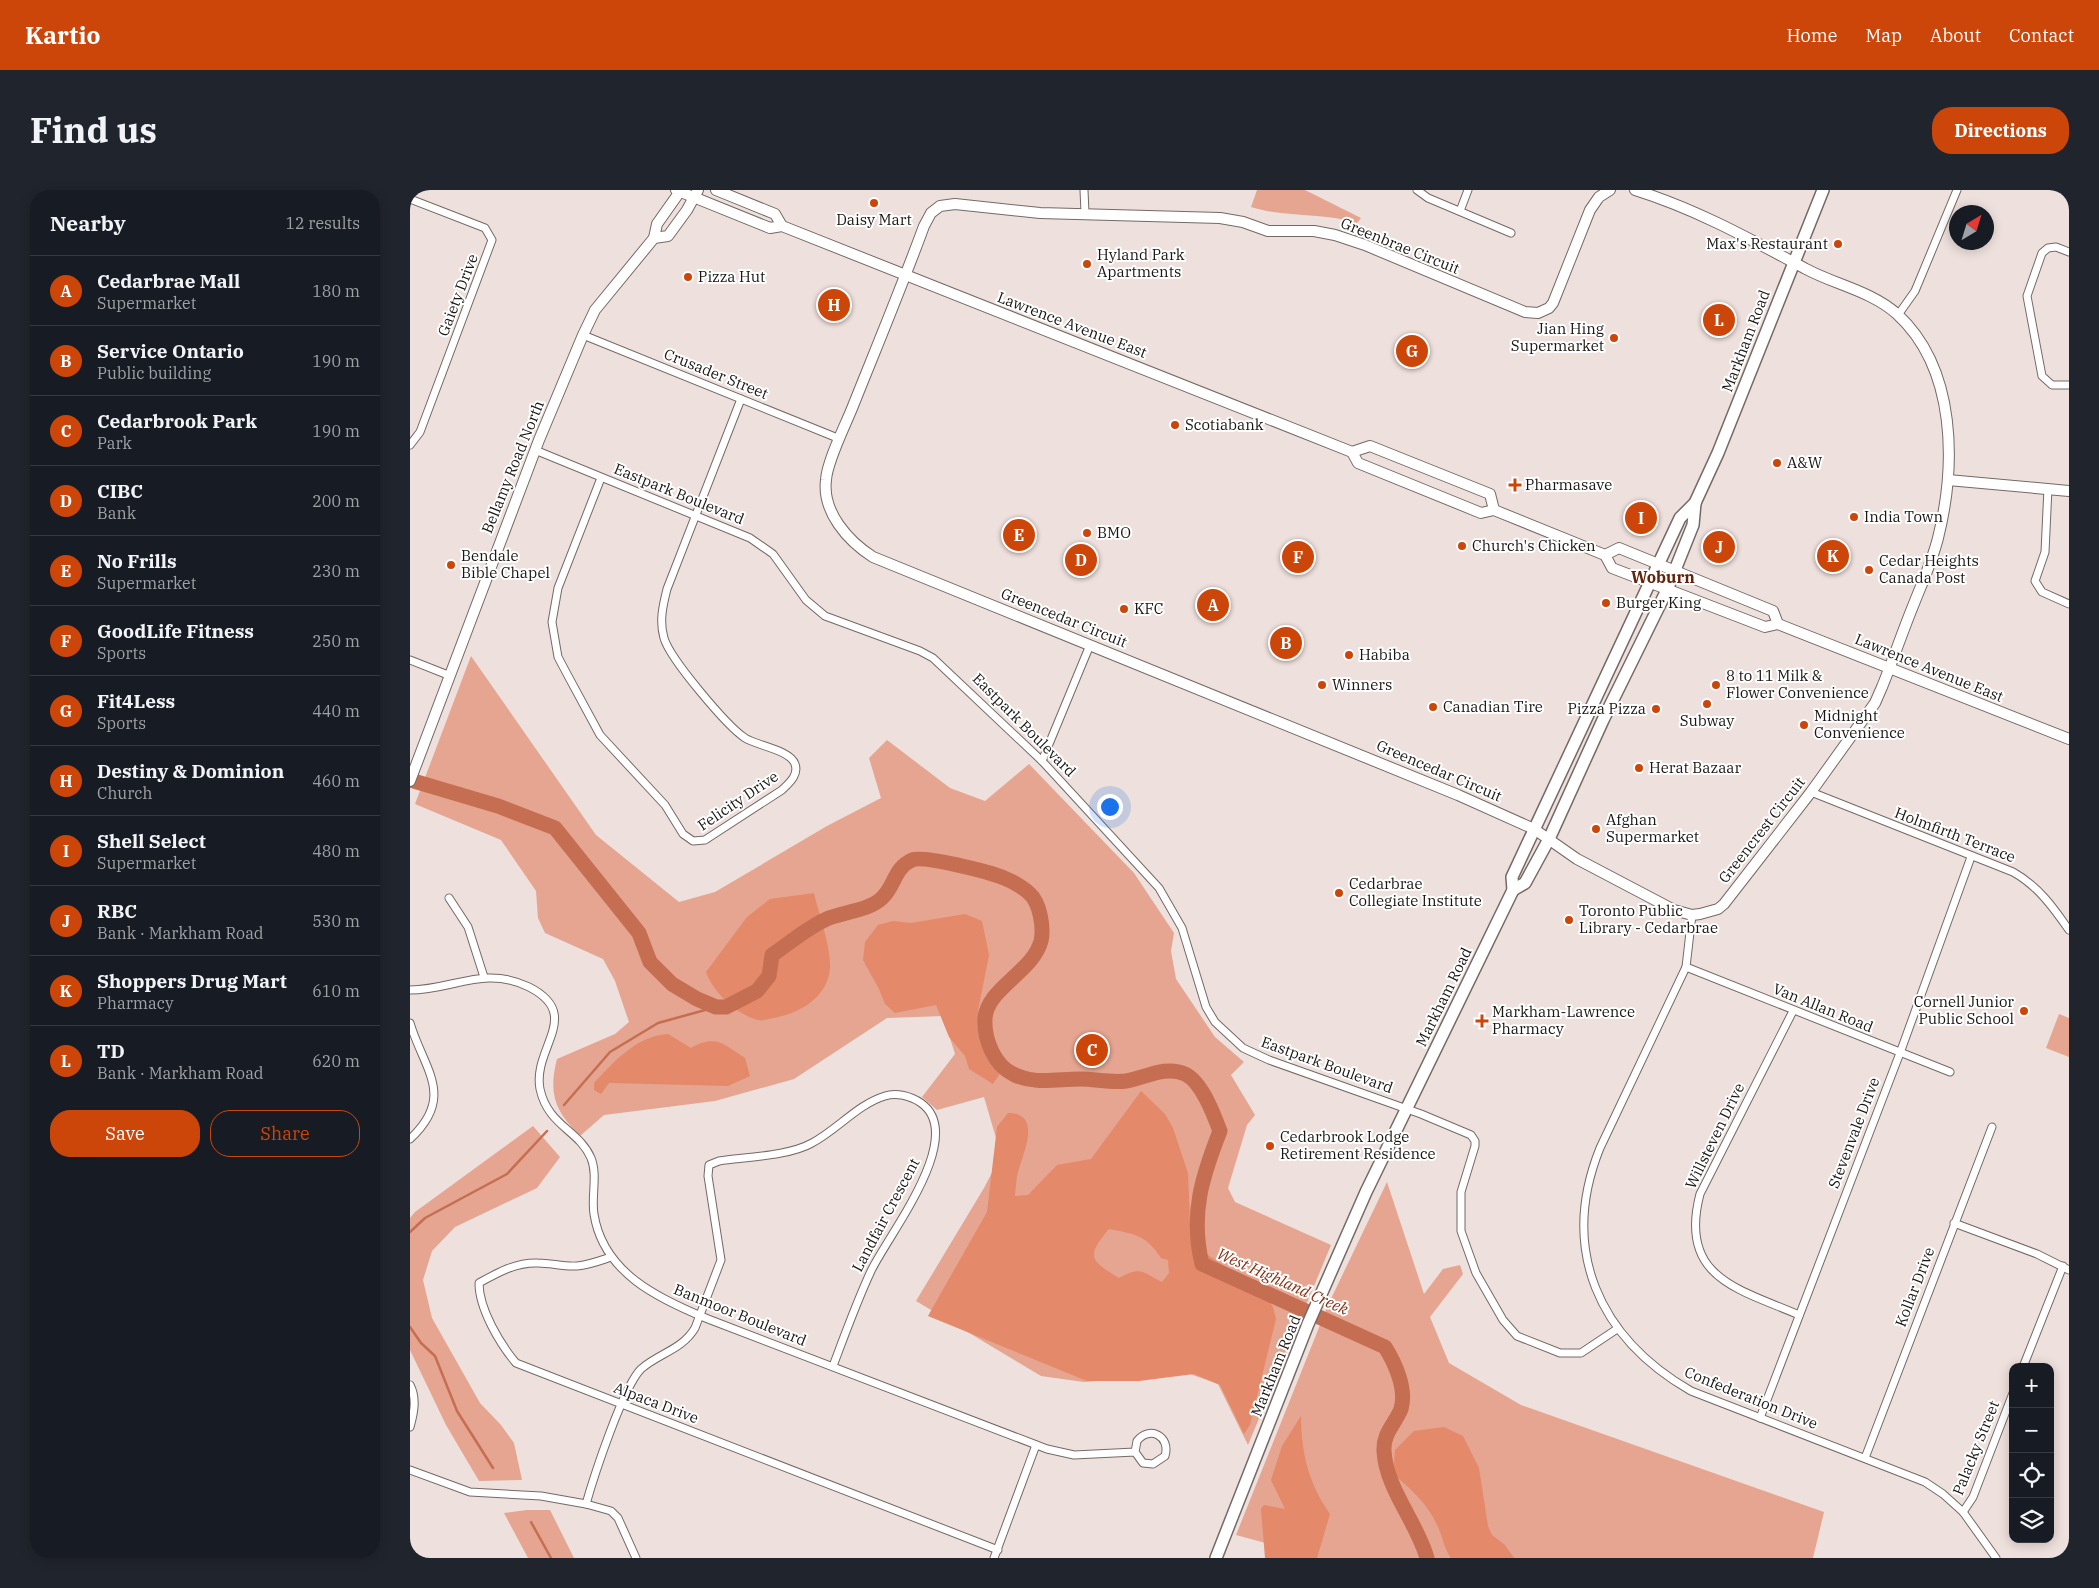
<!DOCTYPE html>
<html lang="en">
<head>
<meta charset="utf-8">
<style>
	body { margin:0; font-family:"IBM Plex Serif",serif; background:#20242c; color:#f1f3f6 }
	.controls { position:absolute; right:15px; bottom:15px; display:grid; overflow:hidden; border-radius:10px; box-shadow:0 2px 12px #0003 }
	.controls button { width:45px; height:45px; display:grid; place-items:center; padding:0; border:0; border-bottom:1px solid #363941; background:#171b24; color:#f1f3f6; font:25px sans-serif }
	.compass { position:absolute; left:1539px; top:15px; width:45px; height:45px; border-radius:50%; background:#171b24; box-shadow:0 2px 12px #0003; rotate:38deg }
	.you { position:absolute; left:699px; top:616px; width:18px; height:18px; margin:-12px; border:4px solid #fff; border-radius:50%; background:#1a73e8; box-shadow:0 0 0 8px #1a73e833 }
	.badge { display:grid; place-items:center; width:32px; height:32px; border-radius:50%; background:#cc460a; color:#fff; font-size:16px; font-weight:700 }
	.pin { position:absolute; translate:-50% -50%; border:2px solid #fff; box-shadow:0 1px 5px #0006 }
	.list { margin:0; padding:0; list-style:none }
	h2 { display:flex; justify-content:space-between; align-items:center; height:65px; margin:0; padding:0 20px; font-size:21px }
	h2 small { font-size:16px; font-weight:400; color:#9ea1a6 }
	.list li { display:grid; grid-template-columns:32px 1fr auto; gap:15px; align-items:center; box-sizing:border-box; height:70px; padding:0 20px; border-top:1px solid #363941 }
	.list b { display:block; font-size:19px; white-space:nowrap }
	.list p { margin:0; font-size:16px; white-space:nowrap; color:#9ea1a6 }
	.list em { font-size:16px; font-style:normal; color:#9ea1a6 }
	.actions { display:flex; gap:10px; padding:15px 20px }
	.actions a { flex:1; padding:11px 0; border:1px solid #cc460a; border-radius:20px; text-align:center; font-size:18px; color:#cc460a }
	.actions .main { background:#cc460a; color:#fff }
	.icon { flex:none; width:28px; height:28px; fill:none; stroke:currentColor; stroke-width:2; stroke-linecap:round; stroke-linejoin:round }
	.map { position:relative; flex:none; width:1659px; height:1368px; overflow:hidden; border-radius:20px }
	header { display:flex; align-items:center; gap:30px; box-sizing:border-box; height:70px; padding:0 25px; background:#cc460a; color:#fff }
	header strong { font-size:24px }
	nav { display:flex; gap:28px; margin-inline-start:auto; font-size:18px }
	.intro { display:flex; align-items:center; justify-content:space-between; box-sizing:border-box; height:120px; padding:0 30px }
	h1 { margin:0; font-size:35px }
	.button { padding:12px 22px; border-radius:20px; background:#cc460a; color:#fff; font-size:18px; font-weight:700 }
	main { display:flex; gap:30px; padding:0 30px }
	aside { flex:1; background:#171b24; border-radius:20px; box-shadow:0 2px 12px #0003 }
	.map>svg:first-child { display:block }
</style>
</head>
<body>
<header>
<strong>Kartio</strong>
<nav><a>Home</a><a>Map</a><a>About</a><a>Contact</a></nav>
</header>
<div class="intro"><h1>Find us</h1><a class="button">Directions</a></div>
<main>
<aside>
<h2>Nearby<small>12 results</small></h2>
<ul class="list">
<li><span class="badge">A</span><div><b>Cedarbrae Mall</b><p>Supermarket</p></div><em>180 m</em></li>
<li><span class="badge">B</span><div><b>Service Ontario</b><p>Public building</p></div><em>190 m</em></li>
<li><span class="badge">C</span><div><b>Cedarbrook Park</b><p>Park</p></div><em>190 m</em></li>
<li><span class="badge">D</span><div><b>CIBC</b><p>Bank</p></div><em>200 m</em></li>
<li><span class="badge">E</span><div><b>No Frills</b><p>Supermarket</p></div><em>230 m</em></li>
<li><span class="badge">F</span><div><b>GoodLife Fitness</b><p>Sports</p></div><em>250 m</em></li>
<li><span class="badge">G</span><div><b>Fit4Less</b><p>Sports</p></div><em>440 m</em></li>
<li><span class="badge">H</span><div><b>Destiny &amp; Dominion</b><p>Church</p></div><em>460 m</em></li>
<li><span class="badge">I</span><div><b>Shell Select</b><p>Supermarket</p></div><em>480 m</em></li>
<li><span class="badge">J</span><div><b>RBC</b><p>Bank · Markham Road</p></div><em>530 m</em></li>
<li><span class="badge">K</span><div><b>Shoppers Drug Mart</b><p>Pharmacy</p></div><em>610 m</em></li>
<li><span class="badge">L</span><div><b>TD</b><p>Bank · Markham Road</p></div><em>620 m</em></li>
</ul>
<div class="actions"><a class="main">Save</a><a>Share</a></div>
</aside>
<div class="map">
<svg width="1659" height="1368" viewBox="0 0 1659 1368">
	<rect width="100%" height="100%" fill="#eee0dc"/>
	<!-- green -->
	<g fill="#e5a591">
		<path d="M847,0H895L951,28L947,33C912,22 876,28 841,17Z"/>
		<path d="M61,466L186,645L269,712L305,702L417,636L471,608L459,568L477,550L540,598L575,611L619,574L724,683L764,743L761,761L766,789L805,847L834,872L821,885L845,925L837,935L818,998L825,1012L921,1055L838,1255L808,1194L780,1184L674,1192L631,1186L506,1111L574,998L591,965L574,907L527,920L512,907L545,864L533,826L477,828L384,889L305,911L194,925L170,946C145,921 138,904 147,869L205,844L219,832L205,791L193,769L135,743L128,728L126,701L91,650L5,614Z"/>
		<polygon points="1649,824 1659,828 1659,867 1636,858"/>
		<polygon points="123,936 150,967 127,998 45,1037 22,1061 13,1090 22,1128 70,1213 91,1235 104,1253 112,1290 69,1291 36,1235 0,1160 0,1028 5,1022"/>
		<polygon points="977,992 1014,1104 1033,1079 1050,1075 1053,1084 1020,1127 1039,1173 1111,1215 1414,1322 1403,1368 880,1368 881,1360 826,1345 918,1115"/>
		<polygon points="117,1320 140,1320 164,1368 118,1368 94,1323"/>
	</g>
	<!-- forest -->
	<g fill="#e4896a" fill-rule="evenodd">
		<path d="M404,703C409,725 421,757 420,778C418,808 388,824 363,828C359,829 352,831 348,830C326,824 304,803 296,782L337,727L360,709Z"/>
		<polygon points="555,724 572,731 579,765 568,821 571,834 590,871 591,882 583,894 559,879 555,866 539,847 526,815 485,823 475,814 469,799 453,770 455,752 468,735 483,731 501,733"/>
		<path d="M258,844L281,858C305,844 314,854 335,868L340,886L318,896L199,893L191,904L184,900V893C204,872 226,846 258,844Z"/>
		<path d="M731,901L755,924L763,938L778,983L780,1032L792,1061L854,1103L863,1117L866,1129L840,1235L834,1244L810,1195L784,1184L729,1191H677L518,1126L577,1022L587,937L598,923C632,923 614,961 609,979C606,987 606,997 605,1006L618,1005L647,975L681,969ZM699,1039C725,1044 736,1045 751,1068L758,1070L759,1083L752,1092C731,1082 732,1076 709,1088C681,1071 675,1067 699,1039Z"/>
		<path d="M891,1226C891,1263 899,1294 920,1324L907,1368H855L851,1319L854,1315L875,1319L861,1290L872,1256Z"/>
		<path d="M1034,1237L1053,1246L1069,1278L1078,1336L1082,1345L1095,1355L1104,1368H1041C1033,1356 1033,1347 1027,1335C1018,1314 1000,1298 983,1284L985,1260L1004,1241Z"/>
	</g>
	<g fill="none" stroke-linecap="round" stroke-linejoin="round">
		<!-- stream -->
		<g stroke="#c66e51" stroke-width="2.5">
			<polyline points="154,915 200,862 248,833 306,817"/>
			<polyline points="0,1042 15,1028 97,984 137,941"/>
			<polyline points="0,1137 11,1153 25,1166 47,1221 83,1278"/>
			<polyline points="121,1332 141,1368"/>
		</g>
		<!-- river -->
		<path stroke="#c66e51" stroke-width="15" d="M0,590L88,616L145,638L229,743L240,772L262,794L287,809L306,817H316L347,801L359,786L362,765C380,753 399,736 419,728C435,722 460,720 472,708C485,696 484,678 502,670C513,665 580,682 594,688C602,691 614,698 620,704C630,713 634,738 631,751C623,782 576,799 575,829C574,849 584,875 603,884C624,895 647,889 670,889C685,889 701,893 716,891C735,888 755,875 775,884C792,892 804,925 810,941C792,987 780,1024 792,1074L975,1157C985,1173 997,1199 991,1219C985,1234 973,1243 974,1261C976,1299 1007,1332 1017,1368"/>
		<defs>
			<g id="street">
				<polyline points="674,0 675,23"/>
				<polyline points="1007,0 1018,8 1101,43"/>
				<polyline points="0,9 75,38 82,50 10,242 0,255"/>
				<polyline points="1050,21 1058,0"/>
				<polyline points="1659,62 1646,57 1638,58 1632,63 1617,106 1632,186 1642,195 1659,195"/>
				<polyline points="1488,125 1505,101 1547,0"/>
				<polyline points="173,145 430,249"/>
				<polyline points="125,260 340,348 363,364 396,410 415,426 510,461 523,468 632,571 749,698 772,738 796,817 805,832 833,858 859,870 1011,924 1061,945 1065,951 1065,956 1051,1002 1051,1041 1066,1083 1093,1130 1107,1146 1150,1163 1171,1163 1207,1139"/>
				<path d="M191,288L148,398L142,432L148,467L157,484L190,545L255,615L273,644L283,651L295,650L372,600C379,593 389,585 385,574C380,560 348,556 335,548C317,536 260,469 254,448C249,431 253,415 257,399L331,209"/>
				<polyline points="1638,298 1635,362 1625,391 1632,402 1659,414"/>
				<polyline points="0,470 38,485"/>
				<polyline points="632,571 680,455"/>
				<path d="M1401,602L1603,682C1628,696 1643,717 1659,740"/>
				<polyline points="39,708 58,737 74,787"/>
				<path d="M1282,725L1276,777L1190,958C1149,1060 1189,1148 1281,1201L1515,1292L1533,1304L1553,1322L1586,1368"/>
				<polyline points="1276,777 1540,882"/>
				<path d="M0,800C43,800 74,775 119,797C174,825 122,858 130,899C138,936 169,940 181,968C188,985 181,1007 184,1024C193,1083 249,1109 298,1129L637,1259L664,1265L725,1262L733,1273L743,1274L755,1266C761,1246 739,1235 727,1251L725,1262"/>
				<path d="M1383,821L1290,1004C1268,1088 1329,1099 1389,1125"/>
				<path d="M0,833C14,880 46,906 0,949"/>
				<polyline points="1544,1033 1627,1064 1659,1080"/>
				<path d="M201,1067C189,1071 179,1075 167,1076C154,1077 141,1073 128,1073C106,1072 87,1083 69,1093C69,1119 90,1154 106,1173L588,1360"/>
				<polyline points="1613,1177 1653,1076"/>
				<path d="M0,1195C7,1208 4,1223 0,1237"/>
				<polyline points="1350,1228 1490,863 1561,667"/>
				<polyline points="1455,1268 1582,937"/>
				<polyline points="0,1280 60,1302 131,1306 176,1314 201,1321 208,1328 226,1368"/>
				<path d="M176,1314C184,1286 213,1197 231,1179C249,1163 272,1160 285,1138L311,1070L298,986L299,975L309,971C336,967 379,966 402,953C427,940 448,914 475,906C486,902 501,906 511,913C558,946 478,1045 461,1081C447,1111 435,1144 423,1176"/>
				<polyline points="1553,1322 1563,1307 1603,1203"/>
				<polyline points="584,1368 626,1255"/>
			</g>
			<g id="secondary">
				<polyline points="266,0 360,38 372,36 942,262 960,256 1080,304 1084,320"/>
				<polyline points="306,0 365,24 372,36"/>
				<path d="M1200,0L1189,7L1180,20L1143,113L1139,118L1128,123L1115,122L955,55L925,45L904,41H858L833,32L810,28L630,23L545,14L530,16L521,23L514,36C492,96 467,156 443,216C436,234 417,271 416,290C412,322 438,351 463,367L1048,605L1124,639L1167,669L1264,720L1282,725L1290,724L1308,719L1314,714L1401,602L1465,513L1472,497C1483,470 1492,443 1503,416C1512,393 1522,372 1528,348C1546,276 1547,179 1487,124C1461,101 1426,95 1396,79C1340,49 1286,19 1225,0"/>
				<polyline points="244,48 258,46 277,20 288,0"/>
				<polyline points="942,262 948,273 1071,323 1084,320 1195,365 1202,378 1355,437 1368,434 1659,549"/>
				<polyline points="1538,290 1659,301"/>
				<polyline points="1195,365 1209,358 1363,421 1368,434"/>
				<polyline points="0,591 129,250 173,145 185,120 244,48 247,34 271,0"/>
			</g>
			<g id="primary">
				<polyline points="1103,700 1115,693 1139,649 1193,530 1257,400 1283,335 1285,313"/>
				<polyline points="806,1368 898,1134 956,1002 1103,700 1102,687 1270,328 1285,313 1308,263 1413,0"/>
			</g>
		</defs>
		<!-- street casing -->
		<use href="#street" stroke="#756966" stroke-width="9"/>
		<!-- secondary casing -->
		<use href="#secondary" stroke="#756966" stroke-width="12"/>
		<!-- primary casing -->
		<use href="#primary" stroke="#756966" stroke-width="14"/>
		<!-- street -->
		<use href="#street" stroke="#fff" stroke-width="7"/>
		<!-- secondary -->
		<use href="#secondary" stroke="#fff" stroke-width="10"/>
		<!-- primary -->
		<use href="#primary" stroke="#fff" stroke-width="11"/>
	</g>
	<!-- markers -->
	<g fill="#cc460a" stroke="#fff" stroke-width="2">
		<circle cx="464" cy="13" r="5"/>
		<circle cx="1428" cy="54" r="5"/>
		<circle cx="677" cy="74" r="5"/>
		<circle cx="278" cy="87" r="5"/>
		<circle cx="1204" cy="148" r="5"/>
		<circle cx="765" cy="235" r="5"/>
		<circle cx="1367" cy="273" r="5"/>
		<path d="M1102.5 287.5h5v5h5v5h-5v5h-5v-5h-5v-5h5z"/>
		<circle cx="1444" cy="327" r="5"/>
		<circle cx="677" cy="343" r="5"/>
		<circle cx="1052" cy="356" r="5"/>
		<circle cx="41" cy="375" r="5"/>
		<circle cx="1459" cy="380" r="5"/>
		<circle cx="1196" cy="413" r="5"/>
		<circle cx="714" cy="419" r="5"/>
		<circle cx="939" cy="465" r="5"/>
		<circle cx="912" cy="495" r="5"/>
		<circle cx="1306" cy="495" r="5"/>
		<circle cx="1297" cy="514" r="5"/>
		<circle cx="1023" cy="517" r="5"/>
		<circle cx="1246" cy="519" r="5"/>
		<circle cx="1394" cy="535" r="5"/>
		<circle cx="1229" cy="578" r="5"/>
		<circle cx="1186" cy="639" r="5"/>
		<circle cx="929" cy="703" r="5"/>
		<circle cx="1159" cy="730" r="5"/>
		<circle cx="1614" cy="821" r="5"/>
		<path d="M1069.5 823.5h5v5h5v5h-5v5h-5v-5h-5v-5h5z"/>
		<circle cx="860" cy="956" r="5"/>
	</g>
	<g text-anchor="middle" stroke-width="4" stroke-linejoin="round" paint-order="stroke">
		<!-- poi labels -->
		<g font-size="15" fill="#1a1614" stroke="#fff" text-anchor="start">
			<text x="464" y="35" text-anchor="middle">Daisy Mart</text>
			<text x="1418" y="59" text-anchor="end">Max's Restaurant</text>
			<text x="687" y="70">Hyland Park<tspan x="687" dy="17">Apartments</tspan></text>
			<text x="288" y="92">Pizza Hut</text>
			<text x="1194" y="144" text-anchor="end">Jian Hing<tspan x="1194" dy="17">Supermarket</tspan></text>
			<text x="775" y="240">Scotiabank</text>
			<text x="1377" y="278">A&amp;W</text>
			<text x="1115" y="300">Pharmasave</text>
			<text x="1454" y="332">India Town</text>
			<text x="687" y="348">BMO</text>
			<text x="1062" y="361">Church's Chicken</text>
			<text x="51" y="371">Bendale<tspan x="51" dy="17">Bible Chapel</tspan></text>
			<text x="1469" y="376">Cedar Heights<tspan x="1469" dy="17">Canada Post</tspan></text>
			<text x="1206" y="418">Burger King</text>
			<text x="724" y="424">KFC</text>
			<text x="949" y="470">Habiba</text>
			<text x="1316" y="491">8 to 11 Milk &amp;<tspan x="1316" dy="17">Flower Convenience</tspan></text>
			<text x="922" y="500">Winners</text>
			<text x="1033" y="522">Canadian Tire</text>
			<text x="1236" y="524" text-anchor="end">Pizza Pizza</text>
			<text x="1404" y="531">Midnight<tspan x="1404" dy="17">Convenience</tspan></text>
			<text x="1297" y="536" text-anchor="middle">Subway</text>
			<text x="1239" y="583">Herat Bazaar</text>
			<text x="1196" y="635">Afghan<tspan x="1196" dy="17">Supermarket</tspan></text>
			<text x="939" y="699">Cedarbrae<tspan x="939" dy="17">Collegiate Institute</tspan></text>
			<text x="1169" y="726">Toronto Public<tspan x="1169" dy="17">Library - Cedarbrae</tspan></text>
			<text x="1604" y="817" text-anchor="end">Cornell Junior<tspan x="1604" dy="17">Public School</tspan></text>
			<text x="1082" y="827">Markham-Lawrence<tspan x="1082" dy="17">Pharmacy</tspan></text>
			<text x="870" y="952">Cedarbrook Lodge<tspan x="870" dy="17">Retirement Residence</tspan></text>
		</g>
		<!-- street labels -->
		<g font-size="15" fill="#1a1614" stroke="#fff">
			<text transform="translate(990 56) rotate(22)" y="5">Greenbrae Circuit</text>
			<text transform="translate(48 105) rotate(-69)" y="5">Gaiety Drive</text>
			<text transform="translate(662 135) rotate(21)" y="5">Lawrence Avenue East</text>
			<text transform="translate(1336 151) rotate(-69)" y="5">Markham Road</text>
			<text transform="translate(306 184) rotate(22)" y="5">Crusader Street</text>
			<text transform="translate(103 277) rotate(-68)" y="5">Bellamy Road North</text>
			<text transform="translate(269 304) rotate(22)" y="5">Eastpark Boulevard</text>
			<text transform="translate(654 428) rotate(22)" y="5">Greencedar Circuit</text>
			<text transform="translate(1519 478) rotate(22)" y="5">Lawrence Avenue East</text>
			<text transform="translate(614 535) rotate(45)" y="5">Eastpark Boulevard</text>
			<text transform="translate(1029 581) rotate(23)" y="5">Greencedar Circuit</text>
			<text transform="translate(328 611) rotate(-34)" y="5">Felicity Drive</text>
			<text transform="translate(1352 640) rotate(-52)" y="5">Greencrest Circuit</text>
			<text transform="translate(1545 645) rotate(21)" y="5">Holmfirth Terrace</text>
			<text transform="translate(1034 807) rotate(-64)" y="5">Markham Road</text>
			<text transform="translate(1413 818) rotate(22)" y="5">Van Allan Road</text>
			<text transform="translate(917 875) rotate(20)" y="5">Eastpark Boulevard</text>
			<text transform="translate(1444 943) rotate(-69)" y="5">Stevenvale Drive</text>
			<text transform="translate(1305 946) rotate(-64)" y="5">Willsteven Drive</text>
			<text transform="translate(476 1025) rotate(-62)" y="5">Landfair Crescent</text>
			<text transform="translate(1505 1097) rotate(-69)" y="5">Kollar Drive</text>
			<text transform="translate(330 1125) rotate(22)" y="5">Banmoor Boulevard</text>
			<text transform="translate(866 1176) rotate(-68)" y="5">Markham Road</text>
			<text transform="translate(1341 1208) rotate(22)" y="5">Confederation Drive</text>
			<text transform="translate(246 1213) rotate(21)" y="5">Alpaca Drive</text>
			<text transform="translate(1566 1258) rotate(-68)" y="5">Palacky Street</text>
		</g>
		<!-- neighbourhood labels -->
		<g font-size="16" font-weight="bold" fill="#63220a" stroke="#fff">
			<text x="1253" y="393">Woburn</text>
		</g>
		<!-- water labels -->
		<g font-size="16" font-style="italic" fill="#843214" stroke="#fff">
			<text transform="translate(873 1091) rotate(24)" y="6">West Highland Creek</text>
		</g>
	</g>
</svg>
<div class="controls">
<button>+</button>
<button>−</button>
<button><svg class="icon" aria-label="locate" viewBox="0 0 24 24"><circle cx="12" cy="12" r="6"/><path d="M12 2v4M12 18v4M2 12h4M18 12h4"/></svg></button>
<button><svg class="icon" aria-label="layers" viewBox="0 0 24 24"><path d="M12 4l9 5-9 5-9-5zM3 14l9 5 9-5"/></svg></button>
</div>
<svg class="compass" viewBox="-18 -18 36 36"><path d="M0-13l5 13h-10z" fill="#e53935"/><path d="M0 13l5-13h-10z" fill="#9ea1a6"/></svg>
<div class="you"></div>
<div class="pin badge" style="left:803px;top:415px">A</div>
<div class="pin badge" style="left:876px;top:453px">B</div>
<div class="pin badge" style="left:682px;top:860px">C</div>
<div class="pin badge" style="left:671px;top:370px">D</div>
<div class="pin badge" style="left:609px;top:345px">E</div>
<div class="pin badge" style="left:888px;top:367px">F</div>
<div class="pin badge" style="left:1002px;top:161px">G</div>
<div class="pin badge" style="left:424px;top:115px">H</div>
<div class="pin badge" style="left:1231px;top:328px">I</div>
<div class="pin badge" style="left:1309px;top:357px">J</div>
<div class="pin badge" style="left:1423px;top:366px">K</div>
<div class="pin badge" style="left:1309px;top:130px">L</div>
</div>
</main>
</body>
</html>
